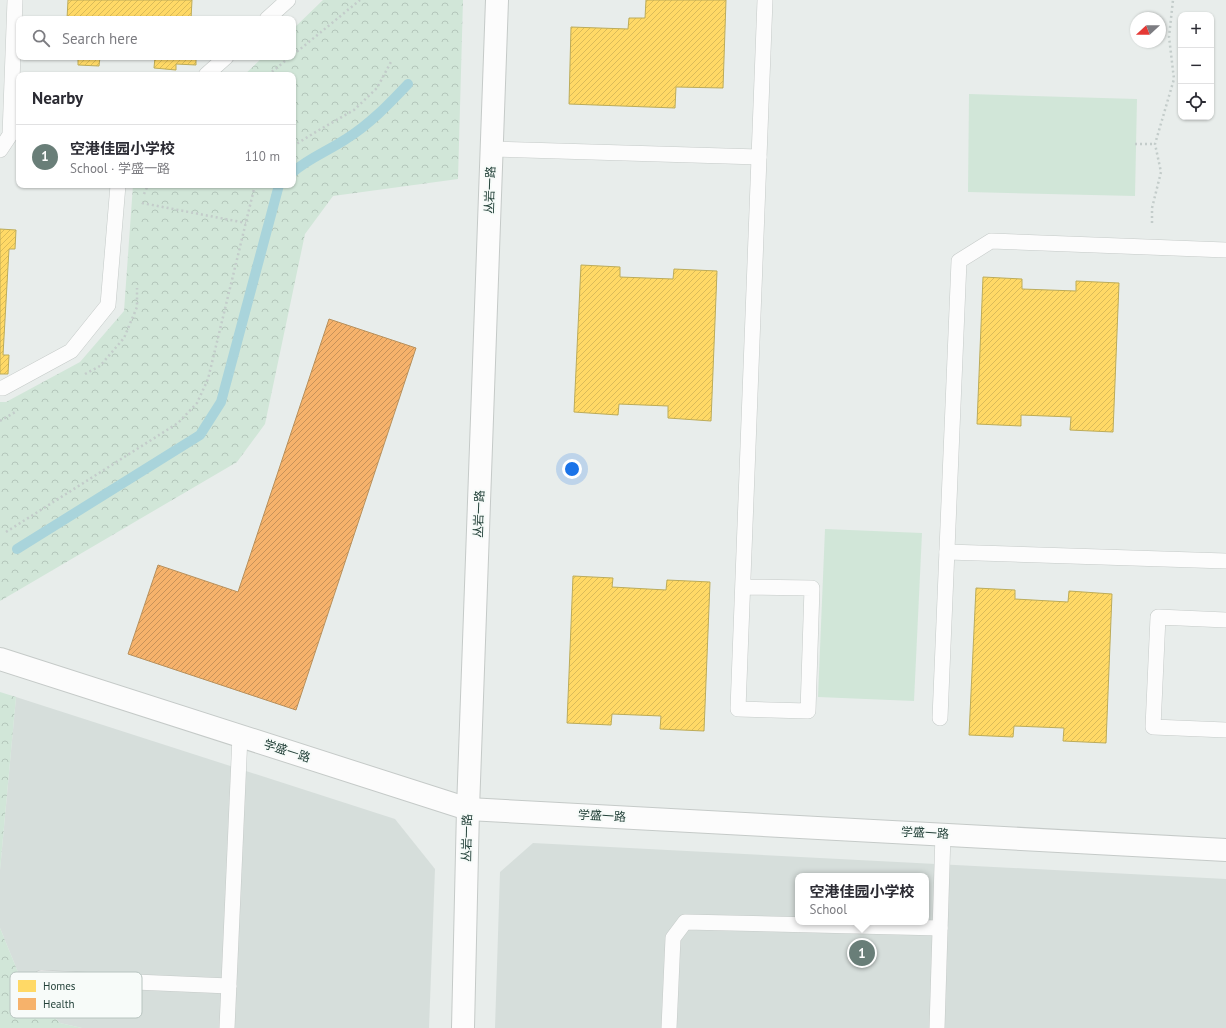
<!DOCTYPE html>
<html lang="en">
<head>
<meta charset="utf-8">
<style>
	body { margin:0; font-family:"PT Sans","Noto Sans SC",sans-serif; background:#f7f7f7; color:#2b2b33 }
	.controls { position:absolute; right:12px; top:12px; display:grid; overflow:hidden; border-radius:8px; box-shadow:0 1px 3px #0004 }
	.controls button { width:36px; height:36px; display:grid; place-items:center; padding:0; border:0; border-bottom:1px solid #e1e1e2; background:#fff; color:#2b2b33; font:20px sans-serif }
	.compass { position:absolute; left:1130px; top:12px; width:36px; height:36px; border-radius:50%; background:#fff; box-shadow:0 1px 3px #0004; rotate:249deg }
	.you { position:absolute; left:572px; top:469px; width:14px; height:14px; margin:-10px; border:3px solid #fff; border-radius:50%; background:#1a73e8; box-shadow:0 0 0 6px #1a73e833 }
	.badge { display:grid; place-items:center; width:26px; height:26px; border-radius:50%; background:#697e78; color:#fff; font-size:13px; font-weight:700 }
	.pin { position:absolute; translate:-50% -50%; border:2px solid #fff; box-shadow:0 1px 4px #0006 }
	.popup { position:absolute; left:795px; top:873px; width:134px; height:52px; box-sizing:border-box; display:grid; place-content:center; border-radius:8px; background:#fff; filter:drop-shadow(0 1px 3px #0005); font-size:13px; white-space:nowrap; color:#7c7c81 }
	.popup b { font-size:15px; color:#2b2b33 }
	.popup::after { content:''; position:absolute; left:50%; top:100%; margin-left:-8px; border:8px solid transparent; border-top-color:#fff }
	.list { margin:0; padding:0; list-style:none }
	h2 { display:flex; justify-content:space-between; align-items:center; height:52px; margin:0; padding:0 16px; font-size:17px }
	h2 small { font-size:13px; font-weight:400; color:#7c7c81 }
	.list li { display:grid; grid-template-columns:26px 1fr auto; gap:12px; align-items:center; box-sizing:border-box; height:64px; padding:0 16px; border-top:1px solid #e1e1e2 }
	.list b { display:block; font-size:15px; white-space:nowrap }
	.list p { margin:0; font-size:13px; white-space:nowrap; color:#7c7c81 }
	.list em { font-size:13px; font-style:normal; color:#7c7c81 }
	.icon { flex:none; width:22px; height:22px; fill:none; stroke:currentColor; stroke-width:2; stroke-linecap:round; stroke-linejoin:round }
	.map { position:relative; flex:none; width:1226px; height:1028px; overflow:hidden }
	.search { position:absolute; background:#fff; box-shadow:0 1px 3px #0004; left:16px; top:16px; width:280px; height:44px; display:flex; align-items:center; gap:10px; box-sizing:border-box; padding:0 14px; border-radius:8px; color:#7c7c81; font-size:15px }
	.panel { position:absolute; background:#fff; box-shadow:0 1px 3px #0004; left:16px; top:72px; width:280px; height:116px; border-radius:8px }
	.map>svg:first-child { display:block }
</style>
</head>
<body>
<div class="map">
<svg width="1226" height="1028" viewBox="0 0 1226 1028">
	<defs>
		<pattern id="park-crowns" width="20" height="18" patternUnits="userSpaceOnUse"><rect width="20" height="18" fill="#d1e6d8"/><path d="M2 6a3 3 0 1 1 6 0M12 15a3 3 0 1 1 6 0" fill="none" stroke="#b3c6ba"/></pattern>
		<pattern id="homes-hatch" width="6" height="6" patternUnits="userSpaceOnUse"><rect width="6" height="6" fill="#ffd966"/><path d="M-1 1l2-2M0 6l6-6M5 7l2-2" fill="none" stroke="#dabb59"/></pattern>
		<pattern id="health-hatch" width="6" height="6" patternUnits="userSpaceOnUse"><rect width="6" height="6" fill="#f6b26b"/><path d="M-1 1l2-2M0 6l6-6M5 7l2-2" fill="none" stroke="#c79259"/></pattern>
	</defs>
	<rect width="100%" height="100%" fill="#e8edeb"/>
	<!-- built -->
	<g fill="#d6dedb" fill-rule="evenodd">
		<polygon points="16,697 395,819 435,869 429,1028 82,1028 60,1023 22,982 0,928 0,870"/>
		<path d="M533,843L1226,879V1028H495L500,872ZM798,876H926V922H798Z"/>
	</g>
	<!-- grass -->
	<g fill="#d1e6d8">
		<polygon points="969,94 1137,99 1135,196 968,192"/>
		<polygon points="825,529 922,533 914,701 818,697"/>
	</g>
	<!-- park -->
	<g fill="url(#park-crowns)">
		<polygon points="323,0 463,0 458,179 333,196 305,234 265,424 237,462 0,601 0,402 6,402 80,362 124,311 133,185 293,185 293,75 244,75 263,57 293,57 293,29"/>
		<polygon points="0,692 16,697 0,870"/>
		<polygon points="0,928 22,982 60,1023 82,1028 0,1028"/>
	</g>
	<!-- homes -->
	<g fill="url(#homes-hatch)" stroke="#bdac59">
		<polygon points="68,0 192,0 191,19 67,19"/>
		<polygon points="646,0 726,0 723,88 676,87 675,108 569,104 571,27 628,29 629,18 645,18"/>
		<polygon points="59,57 100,57 99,66 78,65 78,58"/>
		<polygon points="155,57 196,57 196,65 176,64 176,70 154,68"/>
		<polygon points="0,229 16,230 15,249 9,249 3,355 9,355 8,374 0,374"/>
		<polygon points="581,265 620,267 620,277 673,279 674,269 717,271 711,421 668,418 668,406 619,404 618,415 574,412"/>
		<polygon points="983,277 1022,279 1022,289 1076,291 1076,281 1119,283 1113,432 1070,430 1071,417 1021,415 1021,426 977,424"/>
		<polygon points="573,576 613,578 612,587 666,590 667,580 710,582 704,731 660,729 661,716 612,714 611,725 567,723"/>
		<polygon points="976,588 1015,590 1015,599 1068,602 1069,591 1112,594 1106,743 1063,741 1064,728 1014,726 1013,737 969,735"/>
	</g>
	<!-- health -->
	<polygon fill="url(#health-hatch)" stroke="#b7905c" points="329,319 416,348 296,710 128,654 158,565 238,592"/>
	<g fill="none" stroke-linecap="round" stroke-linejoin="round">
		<!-- stream -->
		<g stroke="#a9d4db" stroke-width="10">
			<path d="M293,172C309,158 328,151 346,139C370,124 388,105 408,84"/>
			<polyline points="17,549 200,435 221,402 279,185"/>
		</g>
		<defs>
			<g id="service">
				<polyline points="267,19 288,0"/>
				<polyline points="206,75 226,57"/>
				<polyline points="492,149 759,157"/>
				<polyline points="0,150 10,135 15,0"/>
				<polyline points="0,388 3,388 71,351 108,305 118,185"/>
				<polyline points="947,552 1226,561"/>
				<polyline points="743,587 812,588 808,711 738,709 765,0"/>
				<polyline points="1226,620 1158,617 1153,727 1226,730"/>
				<polyline points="940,718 959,261 991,241 1226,250"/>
				<polyline points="41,978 229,986"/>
				<polyline points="227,1028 240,736"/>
				<polyline points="669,1028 673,938 685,922 940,928"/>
				<polyline points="937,1028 943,834"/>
			</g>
			<g id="tertiary">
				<polyline points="0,659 468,809 1226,850"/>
				<polyline points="463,1028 468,809 497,0"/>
			</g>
		</defs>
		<!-- service casing -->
		<use href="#service" stroke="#c5cac8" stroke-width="16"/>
		<!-- tertiary casing -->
		<use href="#tertiary" stroke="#c5cac8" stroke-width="24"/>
		<!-- path -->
		<g stroke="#c3ccca" stroke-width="2.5" stroke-dasharray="2 3" stroke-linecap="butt">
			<polyline points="293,55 360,0"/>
			<polyline points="268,75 290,57"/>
			<polyline points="1135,144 1155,144"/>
			<polyline points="293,146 319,130 354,110 377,88 392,60"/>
			<polyline points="144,194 148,185"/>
			<polyline points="142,203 246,223"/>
			<polyline points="1152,223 1152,208 1161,172 1155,144 1174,79 1169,37 1173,0"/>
			<polyline points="85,374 100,366 124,338 137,307 137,288"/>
			<polyline points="0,421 17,411"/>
			<polyline points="6,532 178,423 197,403 208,379 254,189 257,185"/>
		</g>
		<!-- service -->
		<use href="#service" stroke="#fcfcfc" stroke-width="15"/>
		<!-- tertiary -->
		<use href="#tertiary" stroke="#fcfcfc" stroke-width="22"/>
	</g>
	<g text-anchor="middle" stroke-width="4" stroke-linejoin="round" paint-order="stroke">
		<!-- street labels -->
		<g font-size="12" fill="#24423a" stroke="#f7fbf9">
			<text transform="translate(490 190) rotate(-88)" y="4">丛岩一路</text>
			<text transform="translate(479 514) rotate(-88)" y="4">丛岩一路</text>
			<text transform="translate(287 751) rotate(18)" y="4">学盛一路</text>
			<text transform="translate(602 816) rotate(3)" y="4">学盛一路</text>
			<text transform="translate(925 833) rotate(3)" y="4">学盛一路</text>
			<text transform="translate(467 838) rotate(-89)" y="4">丛岩一路</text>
		</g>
	</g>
	<!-- legend -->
	<rect x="10" y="972" width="132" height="46" rx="6" fill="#f7fbf9" stroke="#b8c4c0" stroke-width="1"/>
	<rect x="18" y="980" width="18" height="12" fill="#ffd966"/>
	<rect x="18" y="998" width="18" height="12" fill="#f6b26b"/>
	<g font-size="11" fill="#24423a">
		<text x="43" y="990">Homes</text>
		<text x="43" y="1008">Health</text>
	</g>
</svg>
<div class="controls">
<button>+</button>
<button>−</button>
<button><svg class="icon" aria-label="locate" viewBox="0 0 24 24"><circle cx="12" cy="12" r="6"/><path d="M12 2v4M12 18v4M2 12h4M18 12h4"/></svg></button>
</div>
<svg class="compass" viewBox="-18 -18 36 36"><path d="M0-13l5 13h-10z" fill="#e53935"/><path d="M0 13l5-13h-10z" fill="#7c7c81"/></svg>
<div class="you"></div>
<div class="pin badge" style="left:862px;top:953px">1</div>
<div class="popup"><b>空港佳园小学校</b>School</div>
<div class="search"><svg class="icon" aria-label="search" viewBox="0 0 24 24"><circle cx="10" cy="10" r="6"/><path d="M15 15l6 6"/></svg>Search here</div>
<section class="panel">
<h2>Nearby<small></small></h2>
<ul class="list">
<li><span class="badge">1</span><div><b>空港佳园小学校</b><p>School · 学盛一路</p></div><em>110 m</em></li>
</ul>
</section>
</div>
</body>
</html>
